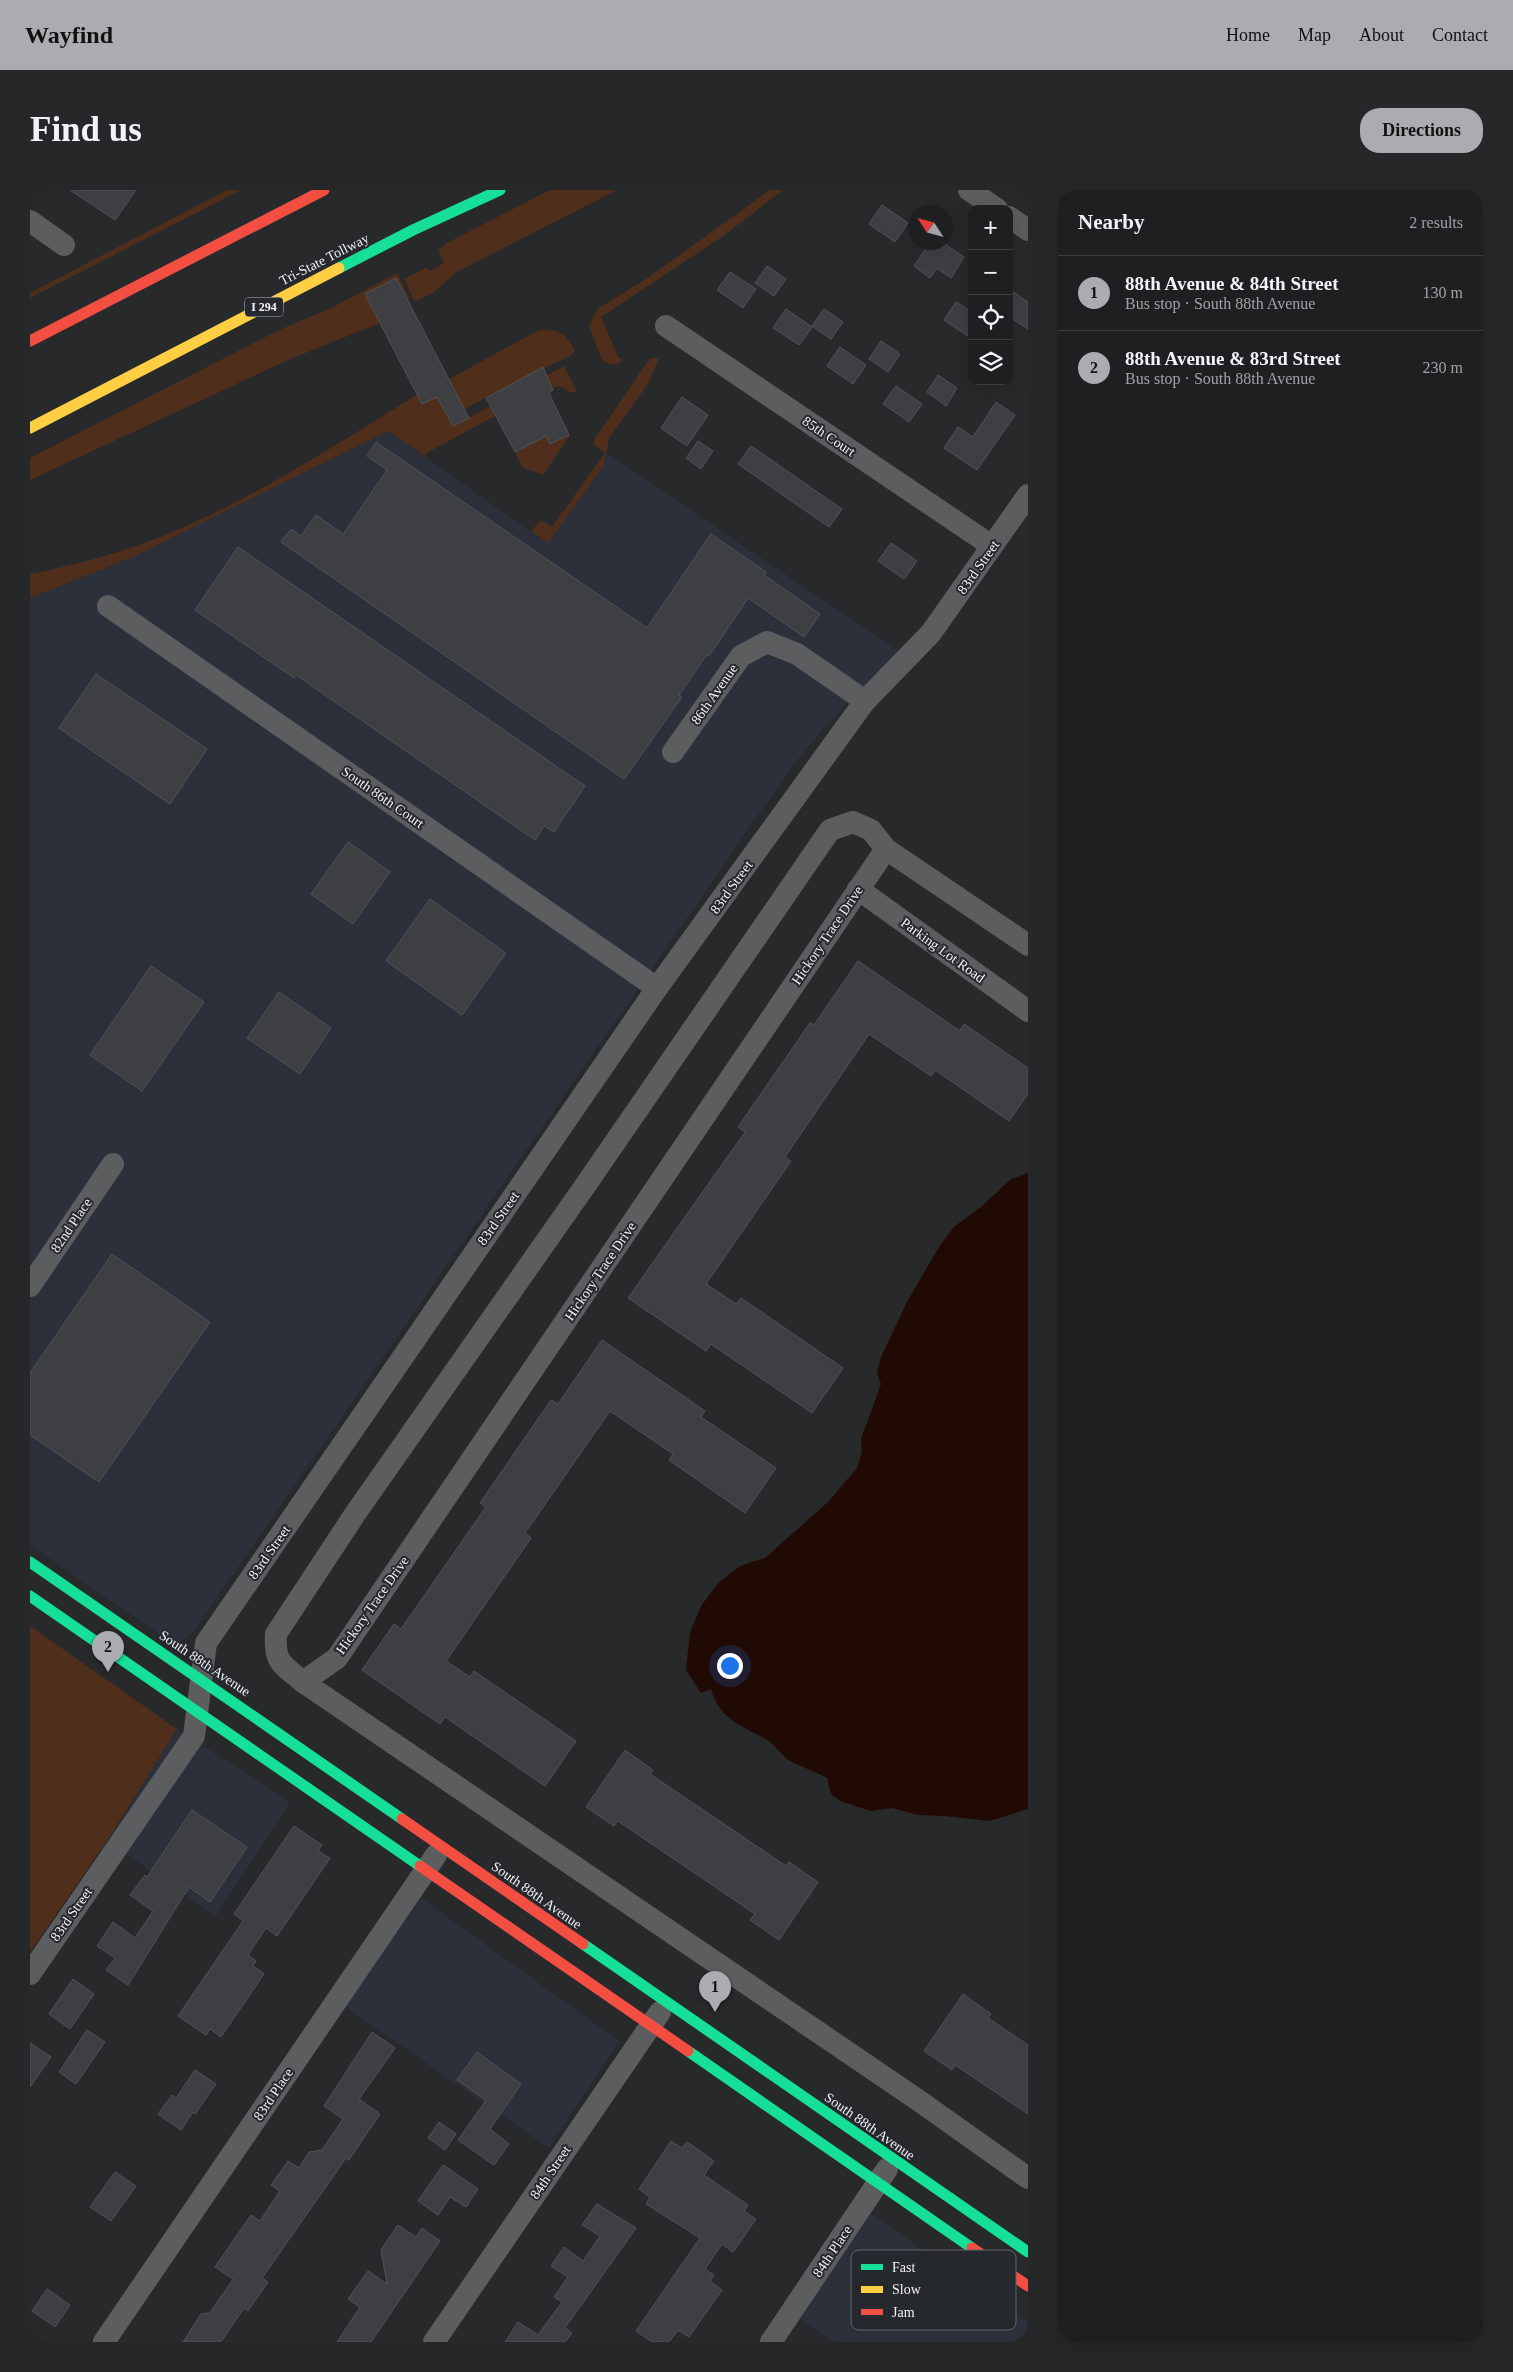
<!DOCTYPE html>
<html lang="en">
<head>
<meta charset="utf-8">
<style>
	body { margin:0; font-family:"Times New Roman",serif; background:#252729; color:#f1f3f6 }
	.controls { position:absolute; right:15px; top:15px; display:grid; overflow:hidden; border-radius:10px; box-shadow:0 5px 20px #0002 }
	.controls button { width:45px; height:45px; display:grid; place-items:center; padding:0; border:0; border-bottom:1px solid #3b3d3e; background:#1d1f20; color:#f1f3f6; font:25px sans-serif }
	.compass { position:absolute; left:878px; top:15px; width:45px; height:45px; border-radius:50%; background:#1d1f20; box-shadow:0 5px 20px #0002; rotate:306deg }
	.you { position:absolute; left:699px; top:1475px; width:18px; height:18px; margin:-12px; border:4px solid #fff; border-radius:50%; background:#1a73e8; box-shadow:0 0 0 8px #1a73e833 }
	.badge { display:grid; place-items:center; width:32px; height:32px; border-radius:50%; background:#aaacb0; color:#111; font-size:16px; font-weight:700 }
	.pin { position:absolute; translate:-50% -41px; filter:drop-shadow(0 1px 2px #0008) }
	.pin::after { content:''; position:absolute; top:26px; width:18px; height:15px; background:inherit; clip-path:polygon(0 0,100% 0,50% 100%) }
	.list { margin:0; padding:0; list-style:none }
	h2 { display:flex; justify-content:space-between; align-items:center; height:65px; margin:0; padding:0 20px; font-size:21px }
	h2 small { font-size:16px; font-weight:400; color:#a0a2a5 }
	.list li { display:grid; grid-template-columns:32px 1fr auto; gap:15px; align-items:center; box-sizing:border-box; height:75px; padding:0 20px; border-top:1px solid #3b3d3e }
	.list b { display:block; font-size:19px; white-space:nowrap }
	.list p { margin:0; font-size:16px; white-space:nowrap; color:#a0a2a5 }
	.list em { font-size:16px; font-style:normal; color:#a0a2a5 }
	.icon { flex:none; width:28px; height:28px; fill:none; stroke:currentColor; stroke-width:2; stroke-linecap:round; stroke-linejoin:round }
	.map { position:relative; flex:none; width:998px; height:2152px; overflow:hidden; border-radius:20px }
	header { display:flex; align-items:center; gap:30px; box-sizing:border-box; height:70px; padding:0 25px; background:#aaacb0; color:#111 }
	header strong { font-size:24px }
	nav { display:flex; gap:28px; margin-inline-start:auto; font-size:18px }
	.intro { display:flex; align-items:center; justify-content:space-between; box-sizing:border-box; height:120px; padding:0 30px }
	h1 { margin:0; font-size:35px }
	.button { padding:12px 22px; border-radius:20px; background:#aaacb0; color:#111; font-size:18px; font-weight:700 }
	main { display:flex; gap:30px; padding:0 30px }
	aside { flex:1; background:#1d1f20; border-radius:20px; box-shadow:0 5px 20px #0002 }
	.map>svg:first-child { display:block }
</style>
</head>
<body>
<header>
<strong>Wayfind</strong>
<nav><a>Home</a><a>Map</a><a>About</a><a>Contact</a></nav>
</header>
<div class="intro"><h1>Find us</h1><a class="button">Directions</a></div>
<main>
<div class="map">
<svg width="998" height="2152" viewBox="0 0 998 2152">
	<rect width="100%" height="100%" fill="#27292b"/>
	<!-- built -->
	<g fill="#2c303b">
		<polygon points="358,241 517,353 574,275 577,264 869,461 799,532 760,579 164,1441 150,1452 132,1446 0,1355 0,408 103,367"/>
		<polygon points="147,1539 260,1612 186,1726 77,1651"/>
		<polygon points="391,1708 589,1851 519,1958 314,1816"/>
		<polygon points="841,2024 998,2132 998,2152 804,2152 768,2128"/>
	</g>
	<!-- green -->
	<g fill="#4f2e1c">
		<polygon points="197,0 211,0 0,108 0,103"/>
		<polygon points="520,0 587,0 427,82 404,102 385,112 374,89 397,77 399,81 414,73 408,60 417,53"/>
		<polygon points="740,0 753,0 692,47 571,127 588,167 593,170 587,174 579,174 572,170 559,137 567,119 616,89"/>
		<polygon points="367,83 380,109 378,110 366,88 350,133 258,170 0,290 0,268 247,141 303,117"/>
		<path d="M509,140C528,139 537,143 545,161L542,165L513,179L512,178L427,223L415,201L423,197L419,189Z"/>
		<polygon points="620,168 629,168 618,194 579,248 574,275 518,353 501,341 511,330 522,337 575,263 564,255 564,250"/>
		<polygon points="534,176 547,201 541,203 529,196 523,198 516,186"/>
		<path d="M387,205L392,214L407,207L423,236L461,216L465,226L395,264L400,270L358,241L103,367L0,408V384C40,376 79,366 117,352C213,316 300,258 387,205Z"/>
		<polygon points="539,245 540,246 513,285 492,277 485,262 516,246 520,254"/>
		<polygon points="0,1436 147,1539 77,1651 0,1762"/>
	</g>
	<!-- water -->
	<path fill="#220a04" d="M998,983V1619L960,1631L915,1626L888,1625L862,1618L841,1621L810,1611L801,1604L797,1588C785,1581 765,1575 756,1568C749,1563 746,1555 739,1551C714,1536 690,1531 681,1499L671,1503L656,1480L660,1442L671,1416L688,1393L710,1376L735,1368L798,1312L827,1278L832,1262L831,1249L851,1194L847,1183L851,1167L877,1112L909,1057L924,1037L952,1016L981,989Z"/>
	<!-- building -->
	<g fill="#3e3f42" stroke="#525356">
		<polygon points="40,0 106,0 85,30"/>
		<polygon points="852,15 878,33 865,52 839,34"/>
		<polygon points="900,52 912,52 934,67 921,88 907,78 900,88 884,76"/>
		<polygon points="737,76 756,89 744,106 725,93"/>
		<polygon points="700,82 726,99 713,118 687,100"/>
		<polygon points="366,88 439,228 423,236 407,207 392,214 335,104"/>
		<polygon points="979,99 998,112 998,139 979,127"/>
		<polygon points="926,112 942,122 942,149 914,130"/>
		<polygon points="756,119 782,137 769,155 743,138"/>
		<polygon points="794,119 813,132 801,149 782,136"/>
		<polygon points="851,151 870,164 858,182 839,169"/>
		<polygon points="810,157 836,175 823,194 797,176"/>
		<polygon points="513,177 523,200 519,203 539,245 520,254 516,246 485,262 456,208"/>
		<polygon points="908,185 927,198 916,216 897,202"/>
		<polygon points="866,196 892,214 879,232 853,214"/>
		<polygon points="652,207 678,225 657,256 631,238"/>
		<polygon points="966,212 985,225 947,280 914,258 928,237 943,247"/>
		<polygon points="668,251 683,261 671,279 656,268"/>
		<polygon points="346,252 617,438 681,344 736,382 734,385 790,424 774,447 718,408 679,466 677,464 649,505 652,507 594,589 251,352 261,339 271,346 286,325 313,344 357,280 337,266"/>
		<polygon points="721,256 812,319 799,337 708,274"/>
		<polygon points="861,353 887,371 874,389 848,371"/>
		<polygon points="208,357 555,596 524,642 514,636 505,650 266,485 264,488 165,420"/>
		<polygon points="66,484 177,559 140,614 29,538"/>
		<polygon points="318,652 360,682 323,734 281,704"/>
		<polygon points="400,709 476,763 432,825 356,771"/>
		<polygon points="828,771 930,841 934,834 998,878 998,904 979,931 905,880 901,886 839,844 755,967 761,971 676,1094 706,1114 711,1108 813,1178 782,1223 681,1154 676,1161 598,1108 715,942 708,937 780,833 784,835"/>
		<polygon points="121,776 174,812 112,901 60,865"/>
		<polygon points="249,802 301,838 270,884 217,848"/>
		<polygon points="82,1064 180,1132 69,1292 0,1245 0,1183"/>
		<polygon points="572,1150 675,1221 671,1227 746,1278 715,1323 639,1270 643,1264 580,1221 495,1343 501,1348 416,1471 440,1487 444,1481 546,1551 515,1596 415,1527 410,1534 332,1480 364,1434 371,1439 456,1317 450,1313 521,1210 528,1214"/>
		<polygon points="595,1560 623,1580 620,1584 756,1676 759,1672 788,1692 749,1750 720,1730 725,1724 588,1631 584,1636 556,1617"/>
		<polygon points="162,1620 217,1657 180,1712 159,1697 98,1795 76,1780 85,1768 67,1756 83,1732 105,1748 123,1721 100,1705 115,1685 117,1687"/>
		<polygon points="264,1636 292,1655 288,1661 300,1668 247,1746 236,1738 218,1765 226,1771 223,1776 234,1784 191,1847 180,1839 176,1845 148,1826 213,1731 204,1724"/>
		<polygon points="43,1789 64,1804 40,1839 19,1824"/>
		<polygon points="933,1804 961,1824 958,1828 998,1855 998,1924 925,1875 922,1880 894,1861"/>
		<polygon points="57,1840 75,1852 46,1894 29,1882"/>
		<polygon points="342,1842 365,1858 329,1909 350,1924 319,1970 316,1968 232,2088 238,2092 218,2121 214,2118 191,2152 153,2152 171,2124 180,2123 203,2089 185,2077 221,2025 230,2031 250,2001 241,1995 258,1971 269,1978 279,1962 292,1960 313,1929 294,1916"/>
		<polygon points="0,1853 21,1867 0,1897"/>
		<polygon points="447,1862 491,1894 460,1939 479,1954 464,1975 428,1950 456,1910 427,1890"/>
		<polygon points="165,1880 186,1894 165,1924 163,1922 151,1940 128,1924 142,1905 146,1908"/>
		<polygon points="409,1932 426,1944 415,1960 398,1948"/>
		<polygon points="641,1951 652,1958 657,1952 684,1971 674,1985 718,2015 714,2021 726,2029 703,2062 692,2054 675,2079 684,2085 680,2091 692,2100 659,2147 648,2140 639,2152 622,2152 606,2141 670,2048 616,2014 620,2007 609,1999"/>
		<polygon points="413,1975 448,1999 436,2017 420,2007 408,2025 388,2011"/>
		<polygon points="85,1982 106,1996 81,2031 60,2017"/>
		<polygon points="567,2014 606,2038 535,2138 542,2143 535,2152 475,2152 488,2132 508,2145 532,2112 524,2107 538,2087 521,2076 534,2057 553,2071 570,2046 552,2035"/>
		<polygon points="368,2035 386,2047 392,2038 410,2051 341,2152 307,2152 330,2117 318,2109 338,2081 357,2094 351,2060"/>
		<polygon points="17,2099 40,2115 25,2137 2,2121"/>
	</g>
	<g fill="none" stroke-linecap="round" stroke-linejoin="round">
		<!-- street -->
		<g stroke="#5c5d5e" stroke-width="22">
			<polyline points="939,0 967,19"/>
			<polyline points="979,27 998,40"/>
			<polyline points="0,31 34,55"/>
			<polyline points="636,136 962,356"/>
			<polyline points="78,416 627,798"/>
			<polyline points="643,562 711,466 737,452 767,464 835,511"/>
			<polyline points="828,699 998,821"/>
			<path d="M998,755L856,659L841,640L823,632L800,640L557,993L325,1324L246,1444C244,1473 252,1474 273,1492L888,1910L998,1988"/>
			<polyline points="0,1096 83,974"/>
			<polyline points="273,1492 307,1468 856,659"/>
			<polyline points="0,1784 164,1546 176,1453 627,798 835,511 901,443 998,305"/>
			<polyline points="74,2152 406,1665"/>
			<polyline points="404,2152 630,1822"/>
			<polyline points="741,2152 857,1979"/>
		</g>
		<!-- fast -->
		<g stroke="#16e098" stroke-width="11">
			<polyline points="309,78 383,40 470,0"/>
			<polyline points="0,1372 372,1629"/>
			<polyline points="0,1406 390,1676"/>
			<polyline points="553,1754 998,2062"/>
			<polyline points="658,1861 942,2058"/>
		</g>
		<!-- slow -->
		<polyline stroke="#ffcf43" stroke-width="11" points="0,238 309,78"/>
		<!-- jam -->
		<g stroke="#f24e42" stroke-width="11">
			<polyline points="0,151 294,0"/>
			<polyline points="372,1629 553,1754"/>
			<polyline points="390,1676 658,1861"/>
			<polyline points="942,2058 998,2096"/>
		</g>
	</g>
	<g text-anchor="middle" stroke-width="4" stroke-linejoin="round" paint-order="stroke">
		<!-- shield labels -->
		<rect fill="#25282d" stroke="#b4b6ba" stroke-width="1" x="215" y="107.5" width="38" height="19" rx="4"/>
		<g font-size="12" font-weight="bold" fill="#f1f3f7">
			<text x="234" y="121">I 294</text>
		</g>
		<!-- street labels -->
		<g font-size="14" fill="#f1f3f7" stroke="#25282d">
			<text transform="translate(294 69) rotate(-27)" y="5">Tri-State Tollway</text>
			<text transform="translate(799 246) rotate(34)" y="5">85th Court</text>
			<text transform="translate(948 377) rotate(-55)" y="5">83rd Street</text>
			<text transform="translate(684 504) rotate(-55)" y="5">86th Avenue</text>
			<text transform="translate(353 607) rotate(35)" y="5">South 86th Court</text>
			<text transform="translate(701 697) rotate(-54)" y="5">83rd Street</text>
			<text transform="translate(797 745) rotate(-56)" y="5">Hickory Trace Drive</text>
			<text transform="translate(913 760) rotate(36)" y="5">Parking Lot Road</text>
			<text transform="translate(468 1028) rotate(-55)" y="5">83rd Street</text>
			<text transform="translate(41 1035) rotate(-56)" y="5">82nd Place</text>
			<text transform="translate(570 1081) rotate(-56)" y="5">Hickory Trace Drive</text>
			<text transform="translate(239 1362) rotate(-55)" y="5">83rd Street</text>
			<text transform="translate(342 1415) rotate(-55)" y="5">Hickory Trace Drive</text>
			<text transform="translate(175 1473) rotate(34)" y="5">South 88th Avenue</text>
			<text transform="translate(507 1705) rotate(35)" y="5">South 88th Avenue</text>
			<text transform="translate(41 1724) rotate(-55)" y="5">83rd Street</text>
			<text transform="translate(243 1904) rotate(-56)" y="5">83rd Place</text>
			<text transform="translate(840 1936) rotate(35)" y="5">South 88th Avenue</text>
			<text transform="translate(520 1982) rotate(-56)" y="5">84th Street</text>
			<text transform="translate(802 2061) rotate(-56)" y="5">84th Place</text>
		</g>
	</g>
	<!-- legend -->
	<rect x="821" y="2060" width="165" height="80" rx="8" fill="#25282d" stroke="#62656a" stroke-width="1"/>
	<rect x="831" y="2074" width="22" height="6" fill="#16e098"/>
	<rect x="831" y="2096" width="22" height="7" fill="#ffcf43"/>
	<rect x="831" y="2119" width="22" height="6" fill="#f24e42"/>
	<g font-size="14" fill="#f1f3f7">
		<text x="862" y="2082">Fast</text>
		<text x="862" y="2104">Slow</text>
		<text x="862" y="2127">Jam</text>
	</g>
</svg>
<div class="controls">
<button>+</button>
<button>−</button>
<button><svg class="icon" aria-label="locate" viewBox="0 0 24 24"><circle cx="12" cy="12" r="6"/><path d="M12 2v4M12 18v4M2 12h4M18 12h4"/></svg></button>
<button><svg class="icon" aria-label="layers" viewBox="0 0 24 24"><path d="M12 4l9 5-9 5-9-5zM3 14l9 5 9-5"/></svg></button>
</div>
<svg class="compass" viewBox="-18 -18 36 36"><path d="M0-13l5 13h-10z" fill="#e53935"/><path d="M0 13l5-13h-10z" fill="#a0a2a5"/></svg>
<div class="you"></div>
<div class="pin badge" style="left:685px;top:1822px">1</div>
<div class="pin badge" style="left:78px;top:1482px">2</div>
</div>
<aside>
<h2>Nearby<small>2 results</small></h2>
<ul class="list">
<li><span class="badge">1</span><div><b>88th Avenue &amp; 84th Street</b><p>Bus stop · South 88th Avenue</p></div><em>130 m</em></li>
<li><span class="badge">2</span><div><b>88th Avenue &amp; 83rd Street</b><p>Bus stop · South 88th Avenue</p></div><em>230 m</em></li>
</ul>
</aside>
</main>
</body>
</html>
